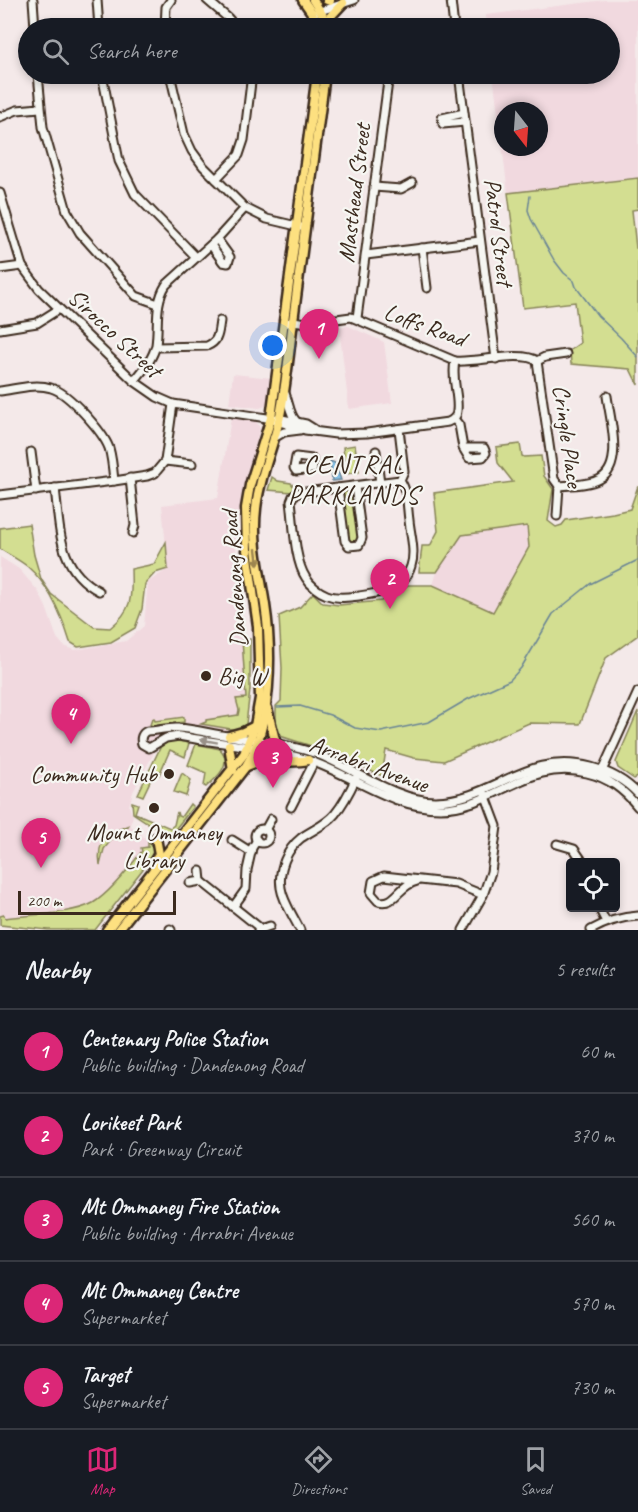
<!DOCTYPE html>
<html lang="en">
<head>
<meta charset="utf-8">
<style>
	body { margin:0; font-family:Caveat,sans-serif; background:#242831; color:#f1f3f6 }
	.controls { position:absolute; right:18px; bottom:18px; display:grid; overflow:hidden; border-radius:6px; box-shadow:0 3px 9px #0003 }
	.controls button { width:54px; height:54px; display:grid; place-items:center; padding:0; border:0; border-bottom:2px solid #363941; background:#171b24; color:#f1f3f6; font:30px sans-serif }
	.compass { position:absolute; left:494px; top:102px; width:54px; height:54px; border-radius:50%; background:#171b24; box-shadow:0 3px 9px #0003; rotate:163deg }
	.scale { position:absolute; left:18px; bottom:15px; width:158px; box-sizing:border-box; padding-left:6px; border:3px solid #3b2a1e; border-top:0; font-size:16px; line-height:21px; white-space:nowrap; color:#3b2a1e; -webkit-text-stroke:4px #f6f6f2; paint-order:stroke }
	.you { position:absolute; left:273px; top:346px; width:21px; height:21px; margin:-15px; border:4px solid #fff; border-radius:50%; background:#1a73e8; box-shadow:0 0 0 9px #1a73e833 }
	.badge { display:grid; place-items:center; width:39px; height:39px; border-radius:50%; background:#db2777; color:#fff; font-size:20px; font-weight:700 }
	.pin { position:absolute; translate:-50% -50px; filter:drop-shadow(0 2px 3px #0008) }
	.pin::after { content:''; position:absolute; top:32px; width:21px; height:18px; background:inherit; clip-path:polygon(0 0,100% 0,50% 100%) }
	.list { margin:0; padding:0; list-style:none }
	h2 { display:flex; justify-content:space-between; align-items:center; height:78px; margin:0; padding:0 24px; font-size:26px }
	h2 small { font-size:20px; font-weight:400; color:#9ea1a6 }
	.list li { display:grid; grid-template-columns:39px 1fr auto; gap:18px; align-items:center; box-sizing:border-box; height:84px; padding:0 24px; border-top:2px solid #363941 }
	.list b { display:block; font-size:22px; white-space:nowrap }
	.list p { margin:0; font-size:20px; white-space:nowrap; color:#9ea1a6 }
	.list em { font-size:20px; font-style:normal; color:#9ea1a6 }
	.icon { flex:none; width:33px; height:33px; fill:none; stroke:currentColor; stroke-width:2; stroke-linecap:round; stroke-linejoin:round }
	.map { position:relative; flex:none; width:638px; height:930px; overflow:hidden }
	.search { position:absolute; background:#171b24; box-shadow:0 3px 9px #0003; left:18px; right:18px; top:18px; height:66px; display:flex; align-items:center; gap:15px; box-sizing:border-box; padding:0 21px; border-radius:33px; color:#9ea1a6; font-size:22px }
	.sheet { height:498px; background:#171b24 }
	nav { display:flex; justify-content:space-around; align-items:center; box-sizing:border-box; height:84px; border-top:2px solid #363941; background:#171b24; font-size:16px; color:#9ea1a6 }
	nav a { display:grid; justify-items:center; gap:3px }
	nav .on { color:#db2777 }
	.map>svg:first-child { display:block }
</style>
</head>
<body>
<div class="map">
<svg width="638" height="930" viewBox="0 0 638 930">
	<rect width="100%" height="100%" fill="#f4e9e9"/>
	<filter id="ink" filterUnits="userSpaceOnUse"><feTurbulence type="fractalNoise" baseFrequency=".0167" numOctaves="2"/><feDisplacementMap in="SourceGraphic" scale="12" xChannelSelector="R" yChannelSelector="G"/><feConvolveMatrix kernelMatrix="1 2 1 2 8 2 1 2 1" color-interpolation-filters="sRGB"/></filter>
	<g filter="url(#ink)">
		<!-- built -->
		<g fill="#f1d9df" fill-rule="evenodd">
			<path d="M605,0H638V178L508,193L493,74H610V28H487L486,15ZM503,111H539V147H503Z"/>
			<polygon points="348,326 384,342 392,403 349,409 339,327"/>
			<polygon points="233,374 272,378 266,406 259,408 229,404"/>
			<polygon points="231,418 256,421 260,428 238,515 236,540 236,563 241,594 236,602 241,622 248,677 246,714 241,727 231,731 216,730 213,745 174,739 162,743 156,749 133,792 129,806 133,816 130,825 153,845 154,854 103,919 0,924 0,557 19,569 38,591 46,607 57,638 64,646 75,650 126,641 144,626 148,582 168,569 162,505 218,498"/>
			<polygon points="527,526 529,547 493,612 433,585 437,572 462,535"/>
		</g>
		<!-- green -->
		<g fill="#d3de91" stroke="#878458" stroke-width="1.5">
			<polygon points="638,178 638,209 632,210 636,248 638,248 638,385 630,369 571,364 570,350 580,343 575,302 523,308 508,193"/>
			<polygon points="520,444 522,456 524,457 541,456 544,476 553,489 548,521 556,527 562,525 566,520 613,513 630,509 638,486 638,635 606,658 580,724 529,723 444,761 414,758 386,750 382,776 321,749 283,737 279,732 276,724 276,706 281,701 282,668 279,616 300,607 313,593 323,603 339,605 381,601 408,585 433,585 493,612 529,547 527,526 462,535 437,572 419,572 422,546 430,546 438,531 434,493 513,482 498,463 496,447"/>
			<polygon points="355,445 359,472 346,474 343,447"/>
			<polygon points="272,477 278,481 291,483 294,487 292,492 268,490"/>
			<polygon points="351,489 353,490 360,538 357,542 352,544 348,542 342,492"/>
			<path d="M29,524L34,555L41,579L51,594L94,627L110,628C133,610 132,596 131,569L154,564L166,542L168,569L155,573L145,584L142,609L135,628L111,642L78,647L70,642C62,616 50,586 28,567C20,560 9,555 0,549V528Z"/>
			<polygon points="250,639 250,690 246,724 237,730 201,724 206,722 206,720 238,715 239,710 236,699 246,698 242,640"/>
			<polygon points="638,711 638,777 634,779 618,768 616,762"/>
			<polygon points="184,717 184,722 153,726 150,725 152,719 154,718 155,721"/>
			<polygon points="172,740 189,743 185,757 170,750 159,775 154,773 143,796 138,794 161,746 164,743"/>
			<path d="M196,744L220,749C233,763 218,777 206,787L204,786L206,773L188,765Z"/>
			<polygon points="182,773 191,780 186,796 174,792"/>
			<polygon points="132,802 138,804 135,813 170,828 174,825 177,812 178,816 181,817 190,804 193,807 172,833 166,835 133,813"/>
			<path d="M129,825L123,832L119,830L104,849L100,865C96,838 108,834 129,825Z"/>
			<path d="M148,840C153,847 154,852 150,860L95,930H48L0,925V916L4,915L5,918C29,915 74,914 93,903C110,893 130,867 142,851L141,848L148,847Z"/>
		</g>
		<!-- water -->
		<polygon fill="#87c0e5" stroke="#698495" stroke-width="1.5" points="330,461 335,463 341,480 332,481"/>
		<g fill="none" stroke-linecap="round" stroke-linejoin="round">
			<!-- stream -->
			<g stroke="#698495" stroke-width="1.5">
				<polyline points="530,196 528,210 531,219 554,260 564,273 574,281 576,287 598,316 621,338 638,357"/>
				<polyline points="277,707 300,706 330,715 355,728 381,732 429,722 468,699 510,680 521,668 553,614 590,584 638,560"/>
			</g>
			<defs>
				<g id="minor">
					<polyline points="33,0 35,28"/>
					<polyline points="97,0 99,28"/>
					<polyline points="207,0 228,18 237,28"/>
					<polyline points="451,0 454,28"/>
					<polyline points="317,12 354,0"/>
					<polyline points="165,28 166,7 171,0"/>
					<polyline points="38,74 43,127 67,211 80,233 136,296 158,304"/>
					<polyline points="102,74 119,161 135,194 196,257"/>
					<polyline points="170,74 184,134 192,151 203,166 245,208 267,219 301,227"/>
					<polyline points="459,74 496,359"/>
					<polyline points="464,113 442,118 443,124 465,122"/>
					<polyline points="0,117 17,110 40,108"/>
					<polyline points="216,179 239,155 244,140 252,74"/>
					<polyline points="374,187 401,189 412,183"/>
					<path d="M0,193L22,266L39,289L134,381L157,397L173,404L267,418L305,430L336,434L367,433L448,422C453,420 457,417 457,411C459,395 451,380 455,361"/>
					<polyline points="211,245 223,262 228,263 230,257 217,239"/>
					<polyline points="422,248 427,288"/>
					<polyline points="366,255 480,241"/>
					<polyline points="0,269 22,266"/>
					<polyline points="357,318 389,74"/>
					<path d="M285,324L293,321L307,323L351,317L455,361C476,363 522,350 537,361L545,357L566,354"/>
					<polyline points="0,329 37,323 59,309"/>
					<path d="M156,347L207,346C219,341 218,333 220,321"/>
					<polyline points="537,361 554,479 559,486 557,516"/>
					<path d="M134,381C143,371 153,359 156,345C159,324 154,304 166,285L217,239L245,208"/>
					<path d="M0,391C16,389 35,383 51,388C68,392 103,432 109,448C112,458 113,470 114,481"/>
					<path d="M284,391C289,401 289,414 296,421"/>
					<polyline points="277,418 306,424 314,429"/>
					<polyline points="454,419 459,425 463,448 484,448 486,453 483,457 469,458 463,448"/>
					<path d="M399,429L404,471L400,480C408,491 407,506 409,520C410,533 416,552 411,566C404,590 380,593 359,596C348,597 337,599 327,595C319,592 310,585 306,578C294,560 294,522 291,501L293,496L298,493L400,480"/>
					<polyline points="274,438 284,432 300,430"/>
					<polyline points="376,451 380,483"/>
					<polyline points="31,452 36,491"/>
					<polygon points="296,457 312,459 313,469 296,471 294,468"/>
					<polyline points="165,461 192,464"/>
					<polyline points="130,478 135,525 133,533"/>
					<path d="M559,486C572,485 589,485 600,479C624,466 610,419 607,396"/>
					<path d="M55,488C60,529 58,570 99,591"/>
					<polyline points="338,488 345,541 349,546 359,545 362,538 355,486"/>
					<polyline points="0,495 114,481 147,476 155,473 165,461 173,404"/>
					<polyline points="602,771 638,692"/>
					<path d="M638,794C625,780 610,772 591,767C525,750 495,800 435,801C397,801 353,768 317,754C289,744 258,741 228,736C212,734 195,729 179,728C168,727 158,731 147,731C142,733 140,738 142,744L149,748L166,738L179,736C221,744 268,747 308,760C353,775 391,808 440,808C495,808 527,758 587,773C609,778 624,790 638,807"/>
					<polyline points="291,807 314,762"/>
					<circle cx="262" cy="836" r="7"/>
					<polyline points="265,830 271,819"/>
					<polyline points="232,840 251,852"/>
					<polyline points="557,844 574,849 583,862"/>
					<polyline points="201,881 260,928"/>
					<path d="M417,881C398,885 396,906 378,901L371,893L373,881L384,876L456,884L483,895"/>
					<polyline points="190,883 201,881 200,871"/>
					<polyline points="233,907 246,889 247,870 252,848 257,840"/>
					<polyline points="599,908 606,922"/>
					<polyline points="170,929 171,930"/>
					<polyline points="258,930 270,926"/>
					<path d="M300,930C294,917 283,902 281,888C278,870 287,849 301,838C312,830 326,825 335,814C344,803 350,791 356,778"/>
					<polyline points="463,930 483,895 491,872 497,826 485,794"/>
					<path d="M591,930C607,921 620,917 638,916"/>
				</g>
				<g id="major">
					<polyline points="303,0 312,13 317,28"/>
					<polyline points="313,0 323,16 326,28"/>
					<polyline points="327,0 330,1"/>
					<polyline points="326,26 329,18 343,3"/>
					<polyline points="267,708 276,744"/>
					<polyline points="229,736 243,732 255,726"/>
					<polyline points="229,745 233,770"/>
					<path d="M247,766C267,756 287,765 308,760"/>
					<polyline points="153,863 159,854 156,838"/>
					<polyline points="107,930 244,754 255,726 260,698 258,626 247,550 246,508 250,485 271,418 317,74"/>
					<path d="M118,930L246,766C272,726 272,651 265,605C260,573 252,542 256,509C259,477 273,448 280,416C286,385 289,353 293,321L325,74"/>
				</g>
			</defs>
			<!-- minor casing -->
			<use href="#minor" stroke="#3b2a1e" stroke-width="11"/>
			<!-- major casing -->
			<use href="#major" stroke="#3b2a1e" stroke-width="13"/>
			<!-- minor -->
			<use href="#minor" stroke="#f6f6f2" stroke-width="7"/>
			<!-- major -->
			<use href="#major" stroke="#fde080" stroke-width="8"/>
		</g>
		<!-- one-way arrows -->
		<defs><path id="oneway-solid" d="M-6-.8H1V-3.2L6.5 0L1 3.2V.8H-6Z" transform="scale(1.5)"/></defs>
		<use fill="#9c854f" href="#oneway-solid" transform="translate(257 557) rotate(83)"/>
		<use fill="#989088" href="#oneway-solid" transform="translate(209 741) rotate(-170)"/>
	</g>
	<!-- markers -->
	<g fill="#3b2a1e" stroke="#f6f6f2" stroke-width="2">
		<circle cx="206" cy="676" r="6"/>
		<circle cx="169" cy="774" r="6"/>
		<circle cx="154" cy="808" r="6"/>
	</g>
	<g text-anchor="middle" stroke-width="4.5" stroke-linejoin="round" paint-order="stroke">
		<!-- street labels -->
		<g font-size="24" fill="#3b2a1e" stroke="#f6f6f2">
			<text transform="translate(354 193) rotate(-83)" y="8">Masthead Street</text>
			<text transform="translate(499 232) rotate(83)" y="8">Patrol Street</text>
			<text transform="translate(425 325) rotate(20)" y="8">Loffs Road</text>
			<text transform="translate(115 333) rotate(43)" y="8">Sirocco Street</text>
			<text transform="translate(568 436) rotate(82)" y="8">Cringle Place</text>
			<text transform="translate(234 579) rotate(-94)" y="8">Dandenong Road</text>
			<text transform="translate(369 764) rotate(20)" y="8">Arrabri Avenue</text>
		</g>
		<!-- poi labels -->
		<g font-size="24" fill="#3b2a1e" stroke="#f6f6f2" text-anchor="start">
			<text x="218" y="684">Big W</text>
			<text x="157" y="782" text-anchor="end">Community Hub</text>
			<text x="154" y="840" text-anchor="middle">Mount Ommaney<tspan x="154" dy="28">Library</tspan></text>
		</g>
		<!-- neighbourhood labels -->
		<g font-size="26" letter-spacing="1.5" fill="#3b2a1e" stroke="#f6f6f2">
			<text x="354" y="473">CENTRAL<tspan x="354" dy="30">PARKLANDS</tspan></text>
		</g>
	</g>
</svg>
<div class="controls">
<button><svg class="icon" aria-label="locate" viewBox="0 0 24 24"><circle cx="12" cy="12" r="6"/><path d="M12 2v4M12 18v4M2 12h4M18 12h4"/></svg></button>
</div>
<svg class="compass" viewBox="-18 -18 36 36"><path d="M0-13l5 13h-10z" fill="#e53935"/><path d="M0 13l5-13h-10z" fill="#9ea1a6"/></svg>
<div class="scale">200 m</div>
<div class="you"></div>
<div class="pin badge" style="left:319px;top:359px">1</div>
<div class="pin badge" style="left:390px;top:609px">2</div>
<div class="pin badge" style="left:273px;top:788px">3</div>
<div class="pin badge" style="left:71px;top:744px">4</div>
<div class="pin badge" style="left:41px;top:868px">5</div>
<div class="search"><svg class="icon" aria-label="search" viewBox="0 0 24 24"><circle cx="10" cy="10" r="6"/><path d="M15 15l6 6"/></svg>Search here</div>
</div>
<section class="sheet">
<h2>Nearby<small>5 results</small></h2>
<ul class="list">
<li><span class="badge">1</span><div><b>Centenary Police Station</b><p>Public building · Dandenong Road</p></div><em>60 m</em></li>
<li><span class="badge">2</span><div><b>Lorikeet Park</b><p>Park · Greenway Circuit</p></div><em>370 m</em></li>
<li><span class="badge">3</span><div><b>Mt Ommaney Fire Station</b><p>Public building · Arrabri Avenue</p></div><em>560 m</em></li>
<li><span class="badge">4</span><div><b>Mt Ommaney Centre</b><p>Supermarket</p></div><em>570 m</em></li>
<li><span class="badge">5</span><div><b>Target</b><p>Supermarket</p></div><em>730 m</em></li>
</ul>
</section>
<nav>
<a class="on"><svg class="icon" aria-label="map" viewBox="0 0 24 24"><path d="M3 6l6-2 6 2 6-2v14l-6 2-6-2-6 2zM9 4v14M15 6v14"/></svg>Map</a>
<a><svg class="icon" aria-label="directions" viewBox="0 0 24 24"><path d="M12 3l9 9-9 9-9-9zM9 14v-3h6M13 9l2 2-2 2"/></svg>Directions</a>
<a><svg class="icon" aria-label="saved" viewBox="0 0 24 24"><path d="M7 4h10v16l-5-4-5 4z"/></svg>Saved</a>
</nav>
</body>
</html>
